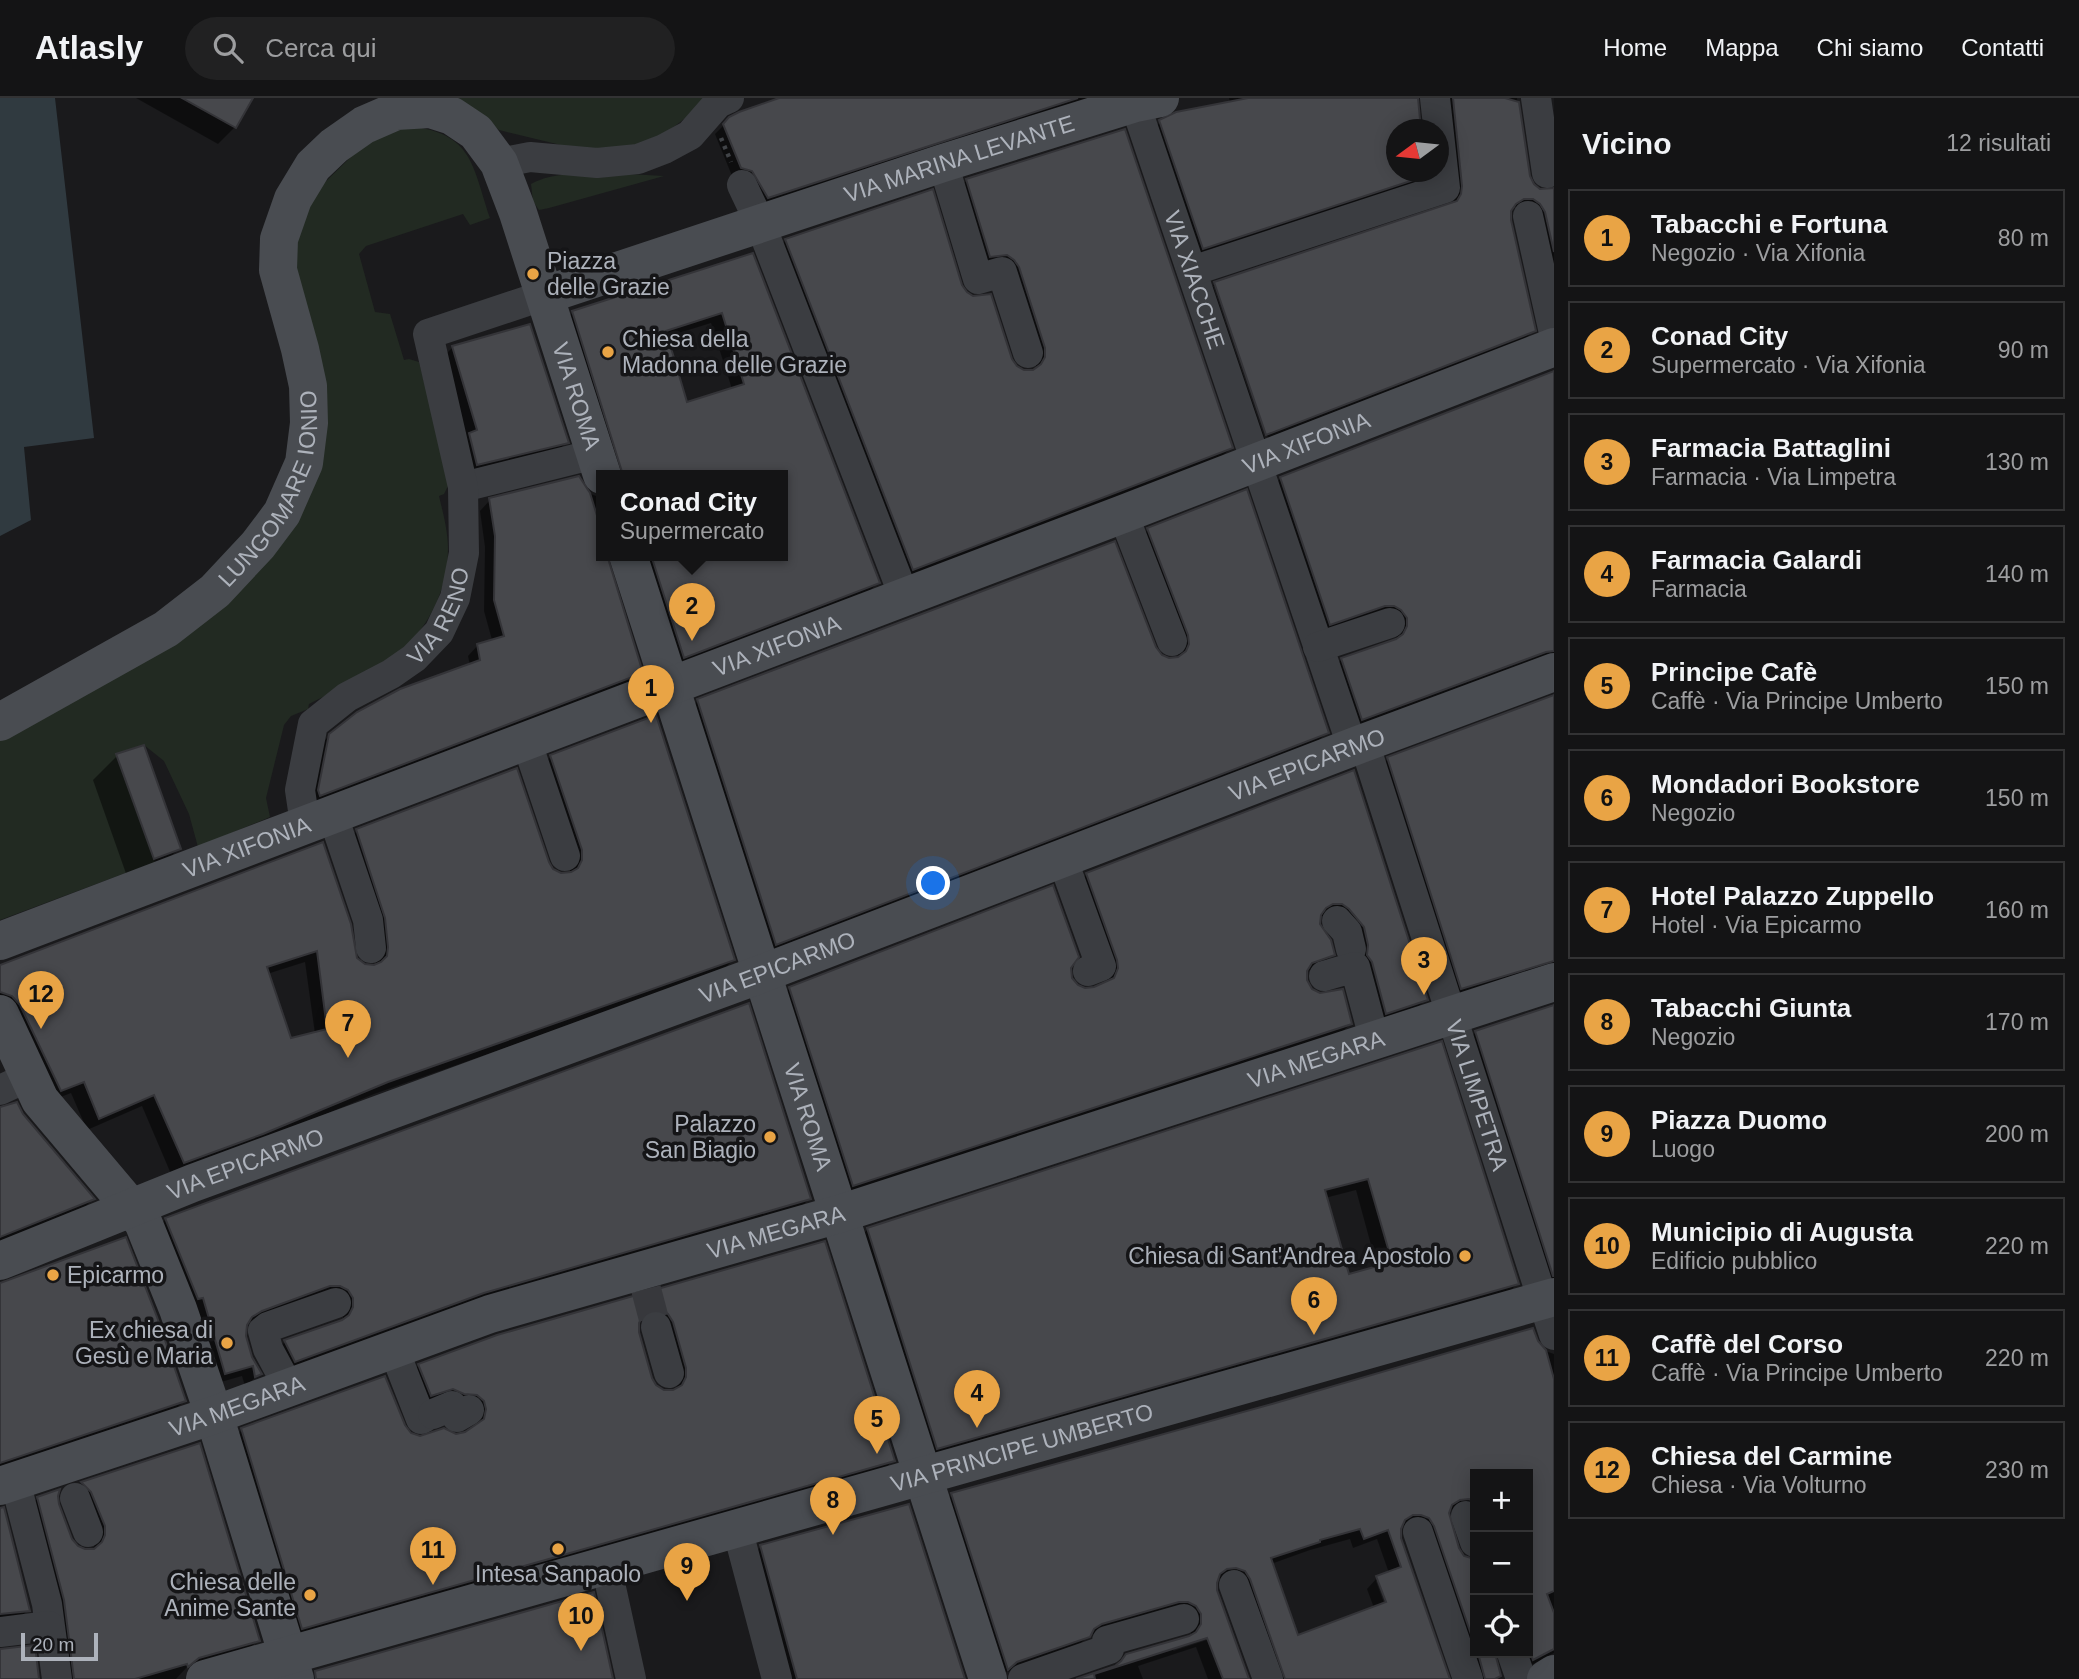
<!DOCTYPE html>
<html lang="it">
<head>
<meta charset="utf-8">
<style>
	body { margin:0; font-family:Helvetica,sans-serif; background:#212122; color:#f1f3f6 }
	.controls { position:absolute; right:21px; bottom:21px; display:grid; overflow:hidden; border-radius:0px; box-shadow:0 4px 18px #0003 }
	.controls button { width:63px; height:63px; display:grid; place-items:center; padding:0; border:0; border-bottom:2px solid #333334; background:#141415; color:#f1f3f6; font:35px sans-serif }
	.compass { position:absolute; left:1386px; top:21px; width:63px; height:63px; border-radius:50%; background:#141415; box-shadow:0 4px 18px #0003; rotate:255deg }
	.scale { position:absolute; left:21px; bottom:18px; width:77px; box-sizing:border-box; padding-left:7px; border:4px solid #adb2bb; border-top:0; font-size:19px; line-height:24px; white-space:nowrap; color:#adb2bb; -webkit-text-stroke:5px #151517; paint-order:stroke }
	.you { position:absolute; left:934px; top:786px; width:24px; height:24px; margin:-18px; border:5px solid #fff; border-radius:50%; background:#1a73e8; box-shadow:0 0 0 10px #1a73e833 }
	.badge { display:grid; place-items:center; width:46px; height:46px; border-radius:50%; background:#e9a445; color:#111; font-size:23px; font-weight:700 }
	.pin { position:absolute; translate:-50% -58px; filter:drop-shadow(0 2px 4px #0008) }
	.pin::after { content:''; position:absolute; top:37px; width:24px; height:21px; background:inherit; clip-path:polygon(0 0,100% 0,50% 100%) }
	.popup { position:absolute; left:596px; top:372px; width:192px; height:91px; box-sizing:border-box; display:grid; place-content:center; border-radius:0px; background:#141415; filter:drop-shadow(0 2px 5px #0005); font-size:23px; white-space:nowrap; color:#9d9ea0 }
	.popup b { font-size:26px; color:#f1f3f6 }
	.popup::after { content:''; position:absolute; left:50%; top:100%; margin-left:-14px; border:14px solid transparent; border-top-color:#141415 }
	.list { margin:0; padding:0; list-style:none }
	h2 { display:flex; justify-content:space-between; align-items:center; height:91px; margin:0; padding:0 28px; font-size:30px }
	h2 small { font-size:23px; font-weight:400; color:#9d9ea0 }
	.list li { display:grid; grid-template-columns:46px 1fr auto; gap:21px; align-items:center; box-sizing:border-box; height:98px; margin:0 14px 14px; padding:0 14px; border:2px solid #333334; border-radius:0px }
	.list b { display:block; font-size:26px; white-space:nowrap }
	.list p { margin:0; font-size:23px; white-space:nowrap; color:#9d9ea0 }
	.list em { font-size:23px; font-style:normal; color:#9d9ea0 }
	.icon { flex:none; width:38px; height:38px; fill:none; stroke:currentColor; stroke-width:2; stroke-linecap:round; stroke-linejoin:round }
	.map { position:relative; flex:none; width:1554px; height:1581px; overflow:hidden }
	header { display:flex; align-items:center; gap:42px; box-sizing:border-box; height:98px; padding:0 35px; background:#141415; border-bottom:2px solid #333334 }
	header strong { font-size:33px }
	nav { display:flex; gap:38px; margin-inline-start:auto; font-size:24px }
	.search { width:490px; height:63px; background:#212122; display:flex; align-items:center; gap:18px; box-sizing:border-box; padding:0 24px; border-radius:38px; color:#9d9ea0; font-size:26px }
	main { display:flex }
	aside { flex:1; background:#141415 }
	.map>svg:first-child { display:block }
</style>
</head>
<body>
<header>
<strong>Atlasly</strong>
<div class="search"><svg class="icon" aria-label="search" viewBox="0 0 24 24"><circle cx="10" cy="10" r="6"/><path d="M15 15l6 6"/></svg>Cerca qui</div>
<nav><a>Home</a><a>Mappa</a><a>Chi siamo</a><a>Contatti</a></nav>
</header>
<main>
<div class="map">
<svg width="1554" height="1581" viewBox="0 0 1554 1581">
	<rect width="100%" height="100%" fill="#1a1a1c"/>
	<!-- green -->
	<g fill="#222a22">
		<polygon points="453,0 711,0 648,49 594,55 499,32 477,14"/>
		<path d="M402,27C472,34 471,62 490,120L470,127L463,116L366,148L359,156L375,214L390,216L404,262L409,261L419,264L450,384L444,396L439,398C443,415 448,433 448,451C448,498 421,544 381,569C358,583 332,594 309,606L308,611L291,618L284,627L266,700L270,719L198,749L189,716L164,663L144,647L117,656L155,764L0,822V637L298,415L291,152L316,93L358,52Z"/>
		<path d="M610,75L664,78L549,110L539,112L533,103L531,86C554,73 584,77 610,75Z"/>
	</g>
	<!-- water -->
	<polygon fill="#303a40" points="0,0 55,0 94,340 24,349 31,422 0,438"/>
	<!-- shadow -->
	<g fill="#0007" fill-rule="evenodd">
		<polygon points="136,0 251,0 235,29 218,46"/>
		<polygon points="785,0 1093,0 759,108 732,78 715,36 730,21"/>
		<polygon points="1229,0 1416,0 1396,32 1396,74 1424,74 1424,77 1416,86 1194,158 1152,33 1160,24 1230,5"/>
		<polygon points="1441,0 1517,0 1528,78 1531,86 1539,93 1554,92 1554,199 1525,109 1514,109 1511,111 1509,122 1534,232 1525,241 1268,340 1217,188 1213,188 1265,341 1257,345 1206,194 1215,186 1453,106 1455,98"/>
		<polygon points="967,82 1231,350 1221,359 903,481 776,152 786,142 960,187 1010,262 1023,274 1033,274 1036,271 1036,261 980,168 957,92"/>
		<path d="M752,157L878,484L868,495L673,569L636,457H783V377H611L563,225L573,214ZM711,225L732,291L686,306L666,239Z"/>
		<polygon points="529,228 567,344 556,355 467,377 442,260 452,250"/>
		<polygon points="1554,275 1554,565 1352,631 1331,572 1342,561 1396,543 1397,531 1319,536 1270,391 1281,380"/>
		<polygon points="586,394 601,400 601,457 641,575 630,585 310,707 319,648 330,637 470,568 468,558 478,547 492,542 484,513 485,449 480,413 490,402"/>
		<polygon points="1148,432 1327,634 1316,645 765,856 687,614 698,603 1154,550 1160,558 1168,562 1178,561 1178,549 1137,442"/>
		<polygon points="1554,599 1554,875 1451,900 1378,671 1388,661"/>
		<path d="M655,619L733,862L721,874L374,996L249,1048L171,1076L142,1008L87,1032L71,995L48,1004L0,910V870L322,746L355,861L364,868H376L374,833L345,745L357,733L552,772L560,777L570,776V765L538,671L551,659ZM305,864L315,936L290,942L267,876Z"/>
		<polygon points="117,658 179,750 155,775 129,784 93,682"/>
		<polygon points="1353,674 1426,901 1414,913 1374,927 1330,818 1319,818 1318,827 1333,856 1321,868 1305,874 1305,883 1311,892 1350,926 1338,938 841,1099 778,902 790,890 1069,869 1070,881 1076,888 1084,892 1095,891 1107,884 1106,875 1075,788 1087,776"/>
		<polygon points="1554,909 1554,1184 1543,1187 1466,944 1476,934"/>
		<path d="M1440,946L1517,1186L1505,1198L925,1362L855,1144L867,1132ZM1356,1092L1377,1169L1347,1178L1325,1100Z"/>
		<polygon points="0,1010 22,1017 93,1101 81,1113 0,1145"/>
		<polygon points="809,1101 799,1111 284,1274 274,1254 285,1244 343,1221 343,1211 318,1199 245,1225 244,1237 250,1257 260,1276 245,1288 242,1278 214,1286 155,1132 166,1121"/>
		<path d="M824,1145L893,1362L883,1373L292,1540L232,1342L242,1332L409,1336L419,1340L466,1336L475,1330L477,1322L421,1307L409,1277L419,1267ZM639,1222H650L676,1281L677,1290L674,1294H665L656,1289L651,1280L637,1234Z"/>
		<polygon points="0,1187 184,1303 172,1315 0,1372"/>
		<path d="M1540,1251L1554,1256V1555L1522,1572L1514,1555H1528V1376H1475V1432L1457,1411L1448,1412V1424L1462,1458L1475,1462V1555H1494L1499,1577L1495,1581H1472L1411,1427L1400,1428V1440L1448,1581H1272L1225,1480L1217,1481L1216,1493L1248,1581H1208L1196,1549L1138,1568L1143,1581H1081L1191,1539V1528L1167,1514L1089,1537L1077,1549L1004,1575L942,1408L952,1397ZM1350,1441L1353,1450L1377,1441L1389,1475L1377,1480L1367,1491L1374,1510L1297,1539L1271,1466L1310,1452ZM1376,1483H1380L1390,1512L1387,1513ZM1215,1535L1216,1539L1173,1553L1178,1547Z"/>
		<polygon points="199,1347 258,1542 248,1552 187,1569 176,1581 64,1581 28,1410 38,1400 56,1398 70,1442 76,1449 84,1453 94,1452 95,1439 73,1395 82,1386"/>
		<polygon points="0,1412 28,1512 18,1522 0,1525"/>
		<polygon points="761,1449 962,1581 784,1581 750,1459"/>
	</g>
	<!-- building -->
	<g fill="#47484c" stroke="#343438" stroke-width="2" fill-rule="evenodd">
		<polygon points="182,0 253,0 236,30"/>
		<polygon points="779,0 1078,0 768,100 752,73 741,70 723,26 729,19 739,14"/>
		<polygon points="1248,0 1418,0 1421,32 1396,32 1396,74 1426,74 1426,78 1203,151 1159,22 1176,14"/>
		<polygon points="1453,0 1505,0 1519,4 1530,78 1534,86 1540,91 1554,90 1554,154 1545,114 1540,106 1533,101 1524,101 1516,106 1511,113 1511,122 1536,233 1266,337 1214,184 1457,103 1461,96 1462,88"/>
		<polygon points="1125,31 1233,350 913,472 785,141 933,91 962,187 967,194 973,198 991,196 1012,261 1017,268 1024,272 1033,272 1041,266 1045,259 1045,250 1019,169 1014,162 1007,157 990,159 966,81"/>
		<path d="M753,155L880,485L684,560L651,457H783V377H623L572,213ZM722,215L744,286L687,304L666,233Z"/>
		<polygon points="530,226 569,345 477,367 469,335 477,332 452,248"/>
		<polygon points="1554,273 1554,553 1546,554 1362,622 1341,560 1396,541 1403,536 1407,528 1407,520 1401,512 1394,508 1385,508 1330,527 1280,379"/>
		<polygon points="579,378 590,395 599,424 601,457 607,457 643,575 320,698 318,692 329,636 357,614 400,591 480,562 477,546 504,538 494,502 495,438 489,400"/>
		<polygon points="1247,391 1329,635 776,847 697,601 1115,443 1156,549 1162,557 1169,560 1178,559 1186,553 1189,546 1188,537 1147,430"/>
		<polygon points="1554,597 1554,863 1461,891 1387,659"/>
		<path d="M656,617L735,862L388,984L263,1036L184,1065L154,997L99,1021L84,984L61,993L20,907L12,898L0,894V867L323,744L351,826L357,860L365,866L374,867L381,864L387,858L388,849L385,820L356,731L517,670L549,764L553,771L561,775L571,774L578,770L582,762V752L550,657ZM317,853L327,931L291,940L267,869Z"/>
		<polygon points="144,647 181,751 154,761 116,656"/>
		<polygon points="1354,672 1428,902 1386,916 1372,864 1367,857 1368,847 1364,829 1349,811 1342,806 1333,806 1326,810 1321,817 1320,826 1331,842 1335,857 1312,865 1307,873 1307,882 1312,891 1320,895 1343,891 1352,926 853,1088 789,889 1053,787 1079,859 1071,870 1072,880 1078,887 1085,890 1094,889 1114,880 1118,870 1117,862 1086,775"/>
		<polygon points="749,905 811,1101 484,1195 295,1264 284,1242 342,1222 349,1217 353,1209 353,1200 348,1192 340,1188 330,1188 262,1213 252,1219 247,1227 246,1238 252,1259 262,1276 255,1279 253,1268 225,1276 203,1200 198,1201 165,1120"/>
		<polygon points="1554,907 1554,1178 1553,1178 1475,933"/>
		<path d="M1442,943L1519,1186L937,1351L867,1130ZM1368,1081L1392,1164L1349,1176L1325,1092Z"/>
		<polygon points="17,1004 23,1016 95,1101 0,1139 0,1009"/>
		<polygon points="126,1139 157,1219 186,1303 0,1365 0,1185"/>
		<path d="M825,1143L895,1363L302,1531L241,1330L385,1278L405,1327L411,1335L420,1338L444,1330L456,1336L465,1334L484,1321L486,1311L484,1303L477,1297L464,1296L453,1291L431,1298L418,1266L497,1237ZM652,1212H661L668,1216L673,1224L686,1270V1279L682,1287L673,1292H664L656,1287L652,1280L639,1234V1225L643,1217Z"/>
		<path d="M1533,1230L1538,1243L1546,1252L1554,1281V1493L1547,1496L1554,1515V1551L1533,1562L1528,1548V1376H1475V1404L1469,1401L1460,1402L1452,1407L1449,1415L1459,1450L1464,1458L1475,1461V1548L1434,1428L1429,1420L1421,1417H1413L1405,1422L1401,1431V1440L1450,1581H1285L1250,1481L1245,1473L1236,1470L1227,1471L1220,1476L1217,1485V1492L1249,1581H1223L1207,1540L1094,1576L1095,1581H1076L1115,1568L1121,1563L1126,1556L1189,1538L1196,1534L1201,1526V1516L1196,1508L1188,1504H1179L1102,1526L1094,1531L1090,1539L1017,1564L1008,1572L951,1395L1272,1306ZM1360,1431L1364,1441L1388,1432L1401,1469L1376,1478L1386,1504L1298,1537L1271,1460L1320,1444V1442Z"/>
		<polygon points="200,1345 260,1543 199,1560 188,1569 187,1566 135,1581 74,1581 64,1502 37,1399 60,1391 58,1398 59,1406 72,1441 78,1448 85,1451 94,1451 102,1444 105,1437 105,1428 91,1394 81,1384"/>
		<polygon points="909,1406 965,1581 797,1581 760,1447"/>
		<polygon points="4,1409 30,1513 0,1516 0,1410"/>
		<polygon points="594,1494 613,1581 316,1581 315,1573"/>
		<polygon points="35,1547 39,1581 0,1581 0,1551"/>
		<polygon points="1478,1555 1495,1555 1501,1578 1495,1581 1485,1581"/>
	</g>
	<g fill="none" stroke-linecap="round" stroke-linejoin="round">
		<!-- street-tunnel -->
		<polyline stroke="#37383c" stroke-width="30" stroke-dasharray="30 15" stroke-linecap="butt" points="646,1191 656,1229"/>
		<!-- path -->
		<polyline stroke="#414448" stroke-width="4.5" stroke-dasharray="3.5 5" stroke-linecap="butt" points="721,40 731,64"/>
		<!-- street -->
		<g stroke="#3b3d41" stroke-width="30">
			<path id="s1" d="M1133,0L1347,633L1369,660L1554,1237"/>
			<polyline points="1536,0 1547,75"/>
			<polyline points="499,65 530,59 597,65 638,61 664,51 690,37 718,5 729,0"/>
			<polyline points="943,65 978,181 1002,174 1028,255"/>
			<polyline points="742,87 760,125 904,498"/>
			<polyline points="1528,118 1554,235"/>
			<polyline points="1192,173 1445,90 1435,0"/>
			<polyline points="463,389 595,356"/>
			<polyline points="1123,416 1172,543"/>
			<polyline points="1318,549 1390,525"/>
			<polyline points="526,642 565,758"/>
			<polyline points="332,715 368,822 371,850"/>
			<path id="s2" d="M305,726L300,692L313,626L347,599L391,576L414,560L439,534L455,500L464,455L463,389L428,236L545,197"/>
			<polyline points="1062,760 1101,868 1088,873"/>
			<polyline points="1337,823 1347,834 1351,851"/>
			<polyline points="1324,878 1355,869 1374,940"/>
			<polyline points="0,992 28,979"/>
			<polyline points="656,1229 669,1275"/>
			<polyline points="394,1252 421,1321 425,1319"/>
			<polyline points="289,1290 268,1251 263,1233 268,1229 336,1205"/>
			<polyline points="433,1316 452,1308 457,1319 469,1312"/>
			<polyline points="15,1383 47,1506 57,1581"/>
			<polyline points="75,1400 88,1434"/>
			<polyline points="1466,1418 1475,1444"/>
			<polyline points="737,1430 777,1581"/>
			<polyline points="1418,1434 1468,1581"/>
			<polyline points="606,1467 631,1581"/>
			<polyline points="1234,1487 1268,1581"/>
			<polyline points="0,1534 49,1528"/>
			<polyline points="1512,1555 1521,1581"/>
			<polyline points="1023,1581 1109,1551 1107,1543 1184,1521"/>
		</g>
		<!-- secondary -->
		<g stroke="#494c51" stroke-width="38">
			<path id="s3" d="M545,197L943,65L1135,5L1160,0"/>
			<path id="s4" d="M628,457L988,1581"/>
			<path id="s5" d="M0,624L166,531L215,493L258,447L282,415L304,365L309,325L308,288L300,251L278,172L279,141L293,101L313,68L334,48L364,27L396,13L430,11L452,18L476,34L499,65L518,115L602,377"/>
			<path id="s6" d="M0,843L1123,416L1554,249"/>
			<polyline points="0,916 40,1002 143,1124 178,1211 214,1317 295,1581"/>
			<path id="s7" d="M0,1163L193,1085L761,876L1358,647L1554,574"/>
			<path id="s8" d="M0,1388L214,1317L490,1216L839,1116L1554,884"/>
			<path id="s9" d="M205,1581L1554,1199"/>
			<polyline points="1546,1581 1554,1576"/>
		</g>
	</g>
	<!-- markers -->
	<g fill="#e9a445" stroke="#151517" stroke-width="2.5">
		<circle cx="533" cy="176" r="7"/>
		<circle cx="608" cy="254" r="7"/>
		<circle cx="770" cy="1039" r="7"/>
		<circle cx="1465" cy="1158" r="7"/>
		<circle cx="53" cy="1177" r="7"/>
		<circle cx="227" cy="1245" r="7"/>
		<circle cx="558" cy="1451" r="7"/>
		<circle cx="310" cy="1497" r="7"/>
	</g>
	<g text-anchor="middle" stroke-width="7" stroke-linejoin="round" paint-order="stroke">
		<!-- street labels -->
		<g font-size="23" fill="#adb2bb" stroke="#151517">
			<text dy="8" stroke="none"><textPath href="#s3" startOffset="436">VIA MARINA LEVANTE</textPath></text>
			<text dy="8" stroke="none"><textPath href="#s1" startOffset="192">VIA XIACCHE</textPath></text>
			<text dy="8" stroke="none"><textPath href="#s5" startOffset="1190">VIA ROMA</textPath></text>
			<text dy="8" stroke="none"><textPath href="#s6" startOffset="1398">VIA XIFONIA</textPath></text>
			<text dy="8" stroke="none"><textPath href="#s5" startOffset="373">LUNGOMARE IONIO</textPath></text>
			<text dy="8" stroke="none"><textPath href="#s2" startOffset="273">VIA RENO</textPath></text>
			<text dy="8" stroke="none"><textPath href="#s6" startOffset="831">VIA XIFONIA</textPath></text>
			<text dy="8" stroke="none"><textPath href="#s7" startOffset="1398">VIA EPICARMO</textPath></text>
			<text dy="8" stroke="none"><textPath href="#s6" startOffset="264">VIA XIFONIA</textPath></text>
			<text dy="8" stroke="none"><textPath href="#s7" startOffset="831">VIA EPICARMO</textPath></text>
			<text dy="8" stroke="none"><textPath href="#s8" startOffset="1384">VIA MEGARA</textPath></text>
			<text dy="8" stroke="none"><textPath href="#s1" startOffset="1057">VIA LIMPETRA</textPath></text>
			<text dy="8" stroke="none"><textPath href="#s4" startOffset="590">VIA ROMA</textPath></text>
			<text dy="8" stroke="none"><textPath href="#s7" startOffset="264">VIA EPICARMO</textPath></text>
			<text dy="8" stroke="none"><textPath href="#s8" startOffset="817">VIA MEGARA</textPath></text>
			<text dy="8" stroke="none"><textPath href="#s8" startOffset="250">VIA MEGARA</textPath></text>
			<text dy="8" stroke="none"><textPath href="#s9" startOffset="849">VIA PRINCIPE UMBERTO</textPath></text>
		</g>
		<!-- poi labels -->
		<g font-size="23" fill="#adb2bb" stroke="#151517" text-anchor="end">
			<text x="547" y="171" text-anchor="start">Piazza<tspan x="547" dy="26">delle Grazie</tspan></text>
			<text x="622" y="249" text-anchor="start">Chiesa della<tspan x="622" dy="26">Madonna delle Grazie</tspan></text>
			<text x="756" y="1034">Palazzo<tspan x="756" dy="26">San Biagio</tspan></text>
			<text x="1451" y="1166">Chiesa di Sant'Andrea Apostolo</text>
			<text x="67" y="1185" text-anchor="start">Epicarmo</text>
			<text x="213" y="1240">Ex chiesa di<tspan x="213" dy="26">Gesù e Maria</tspan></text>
			<text x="558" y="1484" text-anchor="middle">Intesa Sanpaolo</text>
			<text x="296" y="1492">Chiesa delle<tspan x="296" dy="26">Anime Sante</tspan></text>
		</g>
	</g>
</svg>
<div class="controls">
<button>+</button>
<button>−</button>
<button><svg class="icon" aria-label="locate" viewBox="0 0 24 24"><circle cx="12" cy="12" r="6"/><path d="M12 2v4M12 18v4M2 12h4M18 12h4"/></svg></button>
</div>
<svg class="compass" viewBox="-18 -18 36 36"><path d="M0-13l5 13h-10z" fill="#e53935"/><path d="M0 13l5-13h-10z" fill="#9d9ea0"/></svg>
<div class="scale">20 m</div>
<div class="you"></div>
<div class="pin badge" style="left:651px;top:625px">1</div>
<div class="pin badge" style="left:692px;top:543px">2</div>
<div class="popup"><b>Conad City</b>Supermercato</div>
<div class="pin badge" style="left:1424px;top:897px">3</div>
<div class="pin badge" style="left:977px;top:1330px">4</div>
<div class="pin badge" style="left:877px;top:1356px">5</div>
<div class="pin badge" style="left:1314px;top:1237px">6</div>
<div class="pin badge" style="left:348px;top:960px">7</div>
<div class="pin badge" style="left:833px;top:1437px">8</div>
<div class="pin badge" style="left:687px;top:1503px">9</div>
<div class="pin badge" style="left:581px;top:1553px">10</div>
<div class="pin badge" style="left:433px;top:1487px">11</div>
<div class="pin badge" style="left:41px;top:931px">12</div>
</div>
<aside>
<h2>Vicino<small>12 risultati</small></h2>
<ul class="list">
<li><span class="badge">1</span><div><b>Tabacchi e Fortuna</b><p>Negozio · Via Xifonia</p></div><em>80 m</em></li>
<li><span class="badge">2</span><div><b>Conad City</b><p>Supermercato · Via Xifonia</p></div><em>90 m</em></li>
<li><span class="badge">3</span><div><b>Farmacia Battaglini</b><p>Farmacia · Via Limpetra</p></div><em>130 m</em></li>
<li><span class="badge">4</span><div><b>Farmacia Galardi</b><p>Farmacia</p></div><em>140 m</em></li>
<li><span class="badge">5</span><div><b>Principe Cafè</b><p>Caffè · Via Principe Umberto</p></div><em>150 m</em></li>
<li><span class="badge">6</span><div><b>Mondadori Bookstore</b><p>Negozio</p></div><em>150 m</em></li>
<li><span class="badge">7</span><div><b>Hotel Palazzo Zuppello</b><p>Hotel · Via Epicarmo</p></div><em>160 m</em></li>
<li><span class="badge">8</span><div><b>Tabacchi Giunta</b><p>Negozio</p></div><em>170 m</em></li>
<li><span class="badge">9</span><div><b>Piazza Duomo</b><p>Luogo</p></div><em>200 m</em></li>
<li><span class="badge">10</span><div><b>Municipio di Augusta</b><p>Edificio pubblico</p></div><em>220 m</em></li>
<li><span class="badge">11</span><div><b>Caffè del Corso</b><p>Caffè · Via Principe Umberto</p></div><em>220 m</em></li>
<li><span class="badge">12</span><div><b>Chiesa del Carmine</b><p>Chiesa · Via Volturno</p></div><em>230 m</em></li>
</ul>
</aside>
</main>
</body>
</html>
